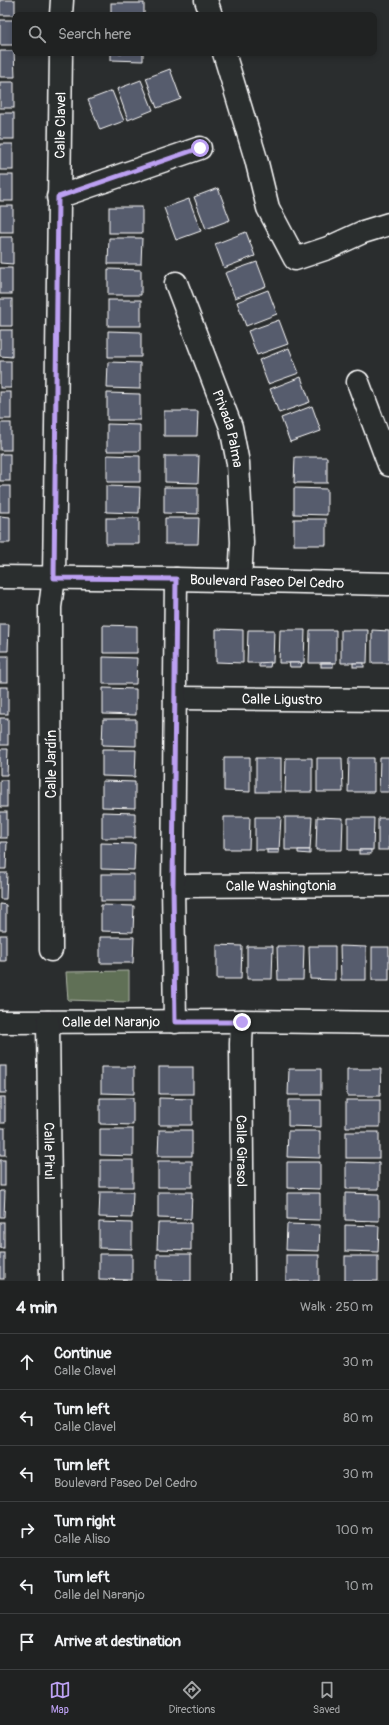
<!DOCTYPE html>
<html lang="en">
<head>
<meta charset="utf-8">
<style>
	body { margin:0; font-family:Pangolin,sans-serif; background:#2d2f2f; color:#f1f3f6 }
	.stop { position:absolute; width:12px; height:12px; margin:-9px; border:3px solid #bca0f2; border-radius:50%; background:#fff }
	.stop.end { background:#bca0f2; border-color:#fff; box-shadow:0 1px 4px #0008 }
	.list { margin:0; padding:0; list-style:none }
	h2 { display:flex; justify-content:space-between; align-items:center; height:52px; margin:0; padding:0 16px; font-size:17px }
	h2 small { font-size:13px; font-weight:400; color:#a2a4a5 }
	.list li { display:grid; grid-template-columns:26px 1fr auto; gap:12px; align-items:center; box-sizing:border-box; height:56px; padding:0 16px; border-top:1px solid #3d3f40 }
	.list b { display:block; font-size:15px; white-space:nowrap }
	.list p { margin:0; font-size:13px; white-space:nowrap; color:#a2a4a5 }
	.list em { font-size:13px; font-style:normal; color:#a2a4a5 }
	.icon { flex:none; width:22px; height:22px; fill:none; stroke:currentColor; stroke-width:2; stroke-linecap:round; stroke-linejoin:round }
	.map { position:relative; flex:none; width:389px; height:1281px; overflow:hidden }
	.search { position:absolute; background:#202222; box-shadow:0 2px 6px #0003; left:12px; right:12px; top:12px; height:44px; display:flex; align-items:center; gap:10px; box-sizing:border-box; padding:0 14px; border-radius:8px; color:#a2a4a5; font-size:15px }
	.sheet { height:388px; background:#202222 }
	nav { display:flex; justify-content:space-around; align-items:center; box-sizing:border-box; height:56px; border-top:1px solid #3d3f40; background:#202222; font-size:11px; color:#a2a4a5 }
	nav a { display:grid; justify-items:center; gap:2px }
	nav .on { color:#bca0f2 }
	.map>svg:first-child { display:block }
</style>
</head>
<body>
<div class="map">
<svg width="389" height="1281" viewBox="0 0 389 1281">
	<rect width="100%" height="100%" fill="#2a2d2e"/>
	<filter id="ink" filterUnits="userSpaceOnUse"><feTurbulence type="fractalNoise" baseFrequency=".025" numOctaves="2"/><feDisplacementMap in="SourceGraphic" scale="8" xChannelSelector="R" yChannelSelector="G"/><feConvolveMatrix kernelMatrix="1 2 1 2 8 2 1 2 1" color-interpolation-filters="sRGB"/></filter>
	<g filter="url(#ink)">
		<!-- green -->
		<polygon fill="#616f56" stroke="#b0b7aa" points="129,971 129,1002 68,1000 66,972"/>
		<!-- building -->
		<g fill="#575b6d" stroke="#fff">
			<rect x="0" y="0" width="15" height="15"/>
			<rect x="111" y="3" width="33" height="12"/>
			<rect x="0" y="20" width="15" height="25"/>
			<polygon points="0,51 14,51 15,77 0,77"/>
			<polygon points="111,53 143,53 143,61 111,60"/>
			<polygon points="170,69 181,99 157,108 146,78"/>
			<polygon points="141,80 153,110 128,120 117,89"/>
			<rect x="0" y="82" width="14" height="26"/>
			<polygon points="112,91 124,121 100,130 88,100"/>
			<rect x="0" y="113" width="14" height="26"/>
			<rect x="0" y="144" width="13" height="26"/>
			<rect x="0" y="175" width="13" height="26"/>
			<polygon points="218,188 230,220 206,229 194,197"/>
			<polygon points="189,199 201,231 176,240 164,208"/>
			<rect x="0" y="206" width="13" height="26"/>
			<rect x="109" y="207" width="33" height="26"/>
			<polygon points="246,232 255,256 224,268 215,244"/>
			<polygon points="0,237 13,237 13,264 0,263"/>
			<polygon points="109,238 142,238 141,264 108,264"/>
			<polygon points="257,262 266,286 235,298 225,273"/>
			<rect x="0" y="268" width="12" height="26"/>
			<polygon points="108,269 141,270 141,295 108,295"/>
			<polygon points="268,290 277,314 246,326 237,302"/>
			<rect x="0" y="299" width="12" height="27"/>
			<rect x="108" y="300" width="33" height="26"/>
			<polygon points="279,320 288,344 257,355 248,331"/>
			<polygon points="0,330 12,330 12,357 0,356"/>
			<polygon points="108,331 141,332 141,357 108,357"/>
			<polygon points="289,348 299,373 268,384 259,360"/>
			<rect x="0" y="361" width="11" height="27"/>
			<polygon points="108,362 140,363 140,389 107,388"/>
			<polygon points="301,377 310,402 279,413 270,389"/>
			<rect x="0" y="392" width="11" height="27"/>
			<polygon points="107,393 140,394 140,420 107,420"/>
			<polygon points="312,406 321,431 290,442 281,418"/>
			<polygon points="164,411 198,411 197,436 164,436"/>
			<rect x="0" y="423" width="11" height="27"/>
			<polygon points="107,424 140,425 140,451 107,451"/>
			<rect x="0" y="454" width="10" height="27"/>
			<polygon points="107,455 140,456 140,482 107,482"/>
			<polygon points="165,456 199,456 198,483 165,482"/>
			<polygon points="295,457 327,457 327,483 294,483"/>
			<rect x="0" y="486" width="10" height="26"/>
			<polygon points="106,486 140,487 139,513 106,512"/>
			<polygon points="164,487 198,487 198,514 164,513"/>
			<polygon points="294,488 327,489 327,515 294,514"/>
			<polygon points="0,516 10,517 10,543 0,543"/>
			<rect x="106" y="518" width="33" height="26"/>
			<polygon points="165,518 199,518 198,544 165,544"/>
			<rect x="294" y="519" width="32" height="26"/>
			<polygon points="0,624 9,624 8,651 0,651"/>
			<polygon points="103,625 137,626 137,653 103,653"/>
			<polygon points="216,629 243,630 243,663 216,662"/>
			<polygon points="248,630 274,630 273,663 247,663"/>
			<polygon points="280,630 305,630 304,663 279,663"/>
			<polygon points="310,630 336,630 336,663 309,663"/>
			<polygon points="341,630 368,630 367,663 341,663"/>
			<polygon points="372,630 389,631 389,663 372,663"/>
			<rect x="0" y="656" width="8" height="26"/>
			<polygon points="103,657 137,658 136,684 103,684"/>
			<polygon points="271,662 270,667 259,667 259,663"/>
			<polygon points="289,663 302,663 301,667 290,667"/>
			<rect x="321" y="663" width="12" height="4"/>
			<rect x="353" y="663" width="11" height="4"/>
			<rect x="0" y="687" width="8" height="27"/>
			<polygon points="103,688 136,689 136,715 103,714"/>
			<rect x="0" y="718" width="8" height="27"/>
			<polygon points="103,719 136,719 136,746 102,745"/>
			<polygon points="0,749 8,749 7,775 0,775"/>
			<polygon points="102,750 136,750 135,777 102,776"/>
			<polygon points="224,757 250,757 250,792 224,791"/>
			<rect x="256" y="758" width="25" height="34"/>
			<polygon points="286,758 312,758 312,792 285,792"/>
			<polygon points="317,758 342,758 343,792 317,792"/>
			<polygon points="349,758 374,758 374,792 348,792"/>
			<polygon points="380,758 389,758 389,792 379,792"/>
			<rect x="0" y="780" width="7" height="27"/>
			<polygon points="102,781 135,782 135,808 102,807"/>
			<rect x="0" y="812" width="7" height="26"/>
			<polygon points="102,812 135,813 135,838 102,838"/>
			<polygon points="224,817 250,817 249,849 224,849"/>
			<polygon points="255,817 281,817 279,850 255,850"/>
			<polygon points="285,817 312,817 310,850 285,850"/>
			<polygon points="317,817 343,818 342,850 316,850"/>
			<polygon points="348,818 374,818 373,850 348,850"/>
			<rect x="378" y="818" width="11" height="32"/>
			<polygon points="0,842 7,842 6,869 0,869"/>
			<polygon points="101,843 135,844 134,870 101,869"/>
			<rect x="267" y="850" width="12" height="3"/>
			<polygon points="298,850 310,850 310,854 298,853"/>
			<rect x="359" y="850" width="12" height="4"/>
			<polygon points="0,873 7,873 6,899 0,899"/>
			<rect x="101" y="874" width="33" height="27"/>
			<polygon points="0,904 6,905 6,930 0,930"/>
			<polygon points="101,905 134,906 133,932 101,931"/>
			<rect x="0" y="935" width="6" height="26"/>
			<polygon points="100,937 134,937 133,963 100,963"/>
			<polygon points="217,945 242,946 241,979 217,979"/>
			<polygon points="247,946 273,946 272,979 247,979"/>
			<polygon points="277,946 304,946 303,980 278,980"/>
			<polygon points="309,946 335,946 335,980 310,979"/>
			<polygon points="340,946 366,947 366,980 341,980"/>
			<rect x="372" y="947" width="17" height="33"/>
			<rect x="0" y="1066" width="6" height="27"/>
			<polygon points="101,1067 134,1067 134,1094 101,1093"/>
			<rect x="159" y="1067" width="34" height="27"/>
			<polygon points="289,1069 321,1069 321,1095 288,1095"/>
			<polygon points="347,1069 381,1069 380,1096 347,1096"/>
			<rect x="0" y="1097" width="5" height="26"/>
			<polygon points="100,1098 133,1098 133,1125 100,1124"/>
			<polygon points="159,1098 192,1099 192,1125 159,1125"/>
			<polygon points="288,1100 321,1100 321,1127 288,1126"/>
			<rect x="346" y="1100" width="34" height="27"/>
			<rect x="0" y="1128" width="5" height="27"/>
			<polygon points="100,1129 133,1129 133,1156 100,1155"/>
			<polygon points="159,1130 192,1130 192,1156 158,1156"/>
			<polygon points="288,1131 320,1131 320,1158 287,1157"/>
			<rect x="346" y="1132" width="33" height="26"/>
			<rect x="0" y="1160" width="5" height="26"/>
			<rect x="100" y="1160" width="33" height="27"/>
			<rect x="158" y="1161" width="34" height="26"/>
			<polygon points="287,1162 320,1162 320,1189 287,1188"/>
			<polygon points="346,1162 379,1163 379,1189 346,1189"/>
			<polygon points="0,1191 5,1191 4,1217 0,1217"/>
			<polygon points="100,1192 133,1192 132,1218 99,1217"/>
			<polygon points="158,1192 192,1192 191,1219 158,1218"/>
			<polygon points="287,1193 320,1193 320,1220 287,1219"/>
			<polygon points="345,1193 379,1194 379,1221 345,1220"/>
			<rect x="0" y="1222" width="4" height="26"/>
			<polygon points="99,1222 132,1223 132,1249 99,1248"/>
			<polygon points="158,1223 191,1223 191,1250 157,1249"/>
			<polygon points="287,1224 320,1225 319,1251 286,1250"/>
			<polygon points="345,1225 379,1226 378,1252 345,1251"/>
			<rect x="0" y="1253" width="4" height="26"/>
			<polygon points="99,1254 132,1254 132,1280 99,1279"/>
			<polygon points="157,1254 191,1254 191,1281 157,1280"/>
			<rect x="286" y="1255" width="33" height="26"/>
			<rect x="345" y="1256" width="33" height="25"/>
		</g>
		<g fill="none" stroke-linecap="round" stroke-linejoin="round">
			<defs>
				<g id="minor">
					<polyline points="206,0 211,15"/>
					<polyline points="61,15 62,0"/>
					<polyline points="224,53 256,159 268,208 295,259 328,248 363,232 389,224"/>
					<polyline points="58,197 200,148"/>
					<path id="s1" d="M176,283L231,427L238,463L242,542L240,581"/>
					<path id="s2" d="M175,698L389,700"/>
					<path id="s3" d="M173,886L389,885"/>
					<path id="s4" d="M51,950L50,607L54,578L61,53"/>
					<path id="s5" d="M242,1021L241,1044L243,1281"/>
					<path id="s6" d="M0,1022L242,1021L389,1023"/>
					<path id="s7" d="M48,1022L51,1281"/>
					<polyline points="175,1022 173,886 176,579"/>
				</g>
				<g id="tertiary">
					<polyline points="358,382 389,465"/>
					<path id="s8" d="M0,577L176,579L389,584"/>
				</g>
			</defs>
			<!-- minor casing -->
			<use href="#minor" stroke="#fff" stroke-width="25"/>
			<!-- tertiary casing -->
			<use href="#tertiary" stroke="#fff" stroke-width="25"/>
			<!-- minor -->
			<use href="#minor" stroke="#2a2d2e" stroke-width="22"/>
			<!-- tertiary -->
			<use href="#tertiary" stroke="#2a2d2e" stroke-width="22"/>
		</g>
	</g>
	<g fill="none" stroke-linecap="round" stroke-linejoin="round" filter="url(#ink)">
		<!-- route -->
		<polyline stroke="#bca0f2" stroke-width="5" points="200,148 58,197 54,578 176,579 173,886 175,1022 242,1022"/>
	</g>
	<g text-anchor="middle" stroke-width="4" stroke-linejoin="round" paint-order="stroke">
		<!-- street labels -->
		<g font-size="14" fill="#fff" stroke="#2a2d2e">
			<text dy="5" stroke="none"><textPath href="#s4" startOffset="825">Calle Clavel</textPath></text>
			<text dy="5" stroke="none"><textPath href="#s1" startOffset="155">Privada Palma</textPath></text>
			<text dy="5" stroke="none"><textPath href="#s8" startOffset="267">Boulevard Paseo Del Cedro</textPath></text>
			<text dy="5" stroke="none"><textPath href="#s2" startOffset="107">Calle Ligustro</textPath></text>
			<text transform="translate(51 764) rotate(-90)" y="5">Calle Jardín</text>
			<text dy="5" stroke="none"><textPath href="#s3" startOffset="108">Calle Washingtonia</textPath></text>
			<text dy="5" stroke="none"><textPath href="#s6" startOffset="111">Calle del Naranjo</textPath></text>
			<text dy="5" stroke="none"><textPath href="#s7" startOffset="129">Calle Pirul</textPath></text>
			<text dy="5" stroke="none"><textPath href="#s5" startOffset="130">Calle Girasol</textPath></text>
		</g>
	</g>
</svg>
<div class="stop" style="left:200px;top:148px"></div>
<div class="stop end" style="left:242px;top:1022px"></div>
<div class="search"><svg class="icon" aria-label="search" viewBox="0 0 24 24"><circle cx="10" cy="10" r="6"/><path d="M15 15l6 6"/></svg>Search here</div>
</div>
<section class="sheet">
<h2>4 min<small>Walk · 250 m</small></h2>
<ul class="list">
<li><svg class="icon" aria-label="ahead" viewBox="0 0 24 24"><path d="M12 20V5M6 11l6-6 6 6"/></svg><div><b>Continue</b><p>Calle Clavel</p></div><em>30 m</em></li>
<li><svg class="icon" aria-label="left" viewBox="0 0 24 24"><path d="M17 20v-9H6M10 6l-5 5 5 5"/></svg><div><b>Turn left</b><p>Calle Clavel</p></div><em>80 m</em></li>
<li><svg class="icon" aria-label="left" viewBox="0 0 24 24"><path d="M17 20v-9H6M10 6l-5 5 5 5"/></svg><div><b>Turn left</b><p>Boulevard Paseo Del Cedro</p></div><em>30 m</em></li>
<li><svg class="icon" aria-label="right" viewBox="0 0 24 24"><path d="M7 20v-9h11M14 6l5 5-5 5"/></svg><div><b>Turn right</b><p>Calle Aliso</p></div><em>100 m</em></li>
<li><svg class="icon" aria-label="left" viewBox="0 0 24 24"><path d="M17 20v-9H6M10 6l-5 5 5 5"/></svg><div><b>Turn left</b><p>Calle del Naranjo</p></div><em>10 m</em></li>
<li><svg class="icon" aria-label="arrive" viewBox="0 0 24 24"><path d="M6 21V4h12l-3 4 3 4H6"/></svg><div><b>Arrive at destination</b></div></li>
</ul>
</section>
<nav>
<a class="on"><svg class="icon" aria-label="map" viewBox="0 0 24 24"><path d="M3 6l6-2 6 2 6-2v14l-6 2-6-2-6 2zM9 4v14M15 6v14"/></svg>Map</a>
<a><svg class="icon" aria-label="directions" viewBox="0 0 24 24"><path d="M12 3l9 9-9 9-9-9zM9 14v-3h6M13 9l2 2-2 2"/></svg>Directions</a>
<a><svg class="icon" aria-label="saved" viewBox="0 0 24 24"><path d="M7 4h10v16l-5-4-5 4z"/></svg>Saved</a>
</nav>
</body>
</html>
